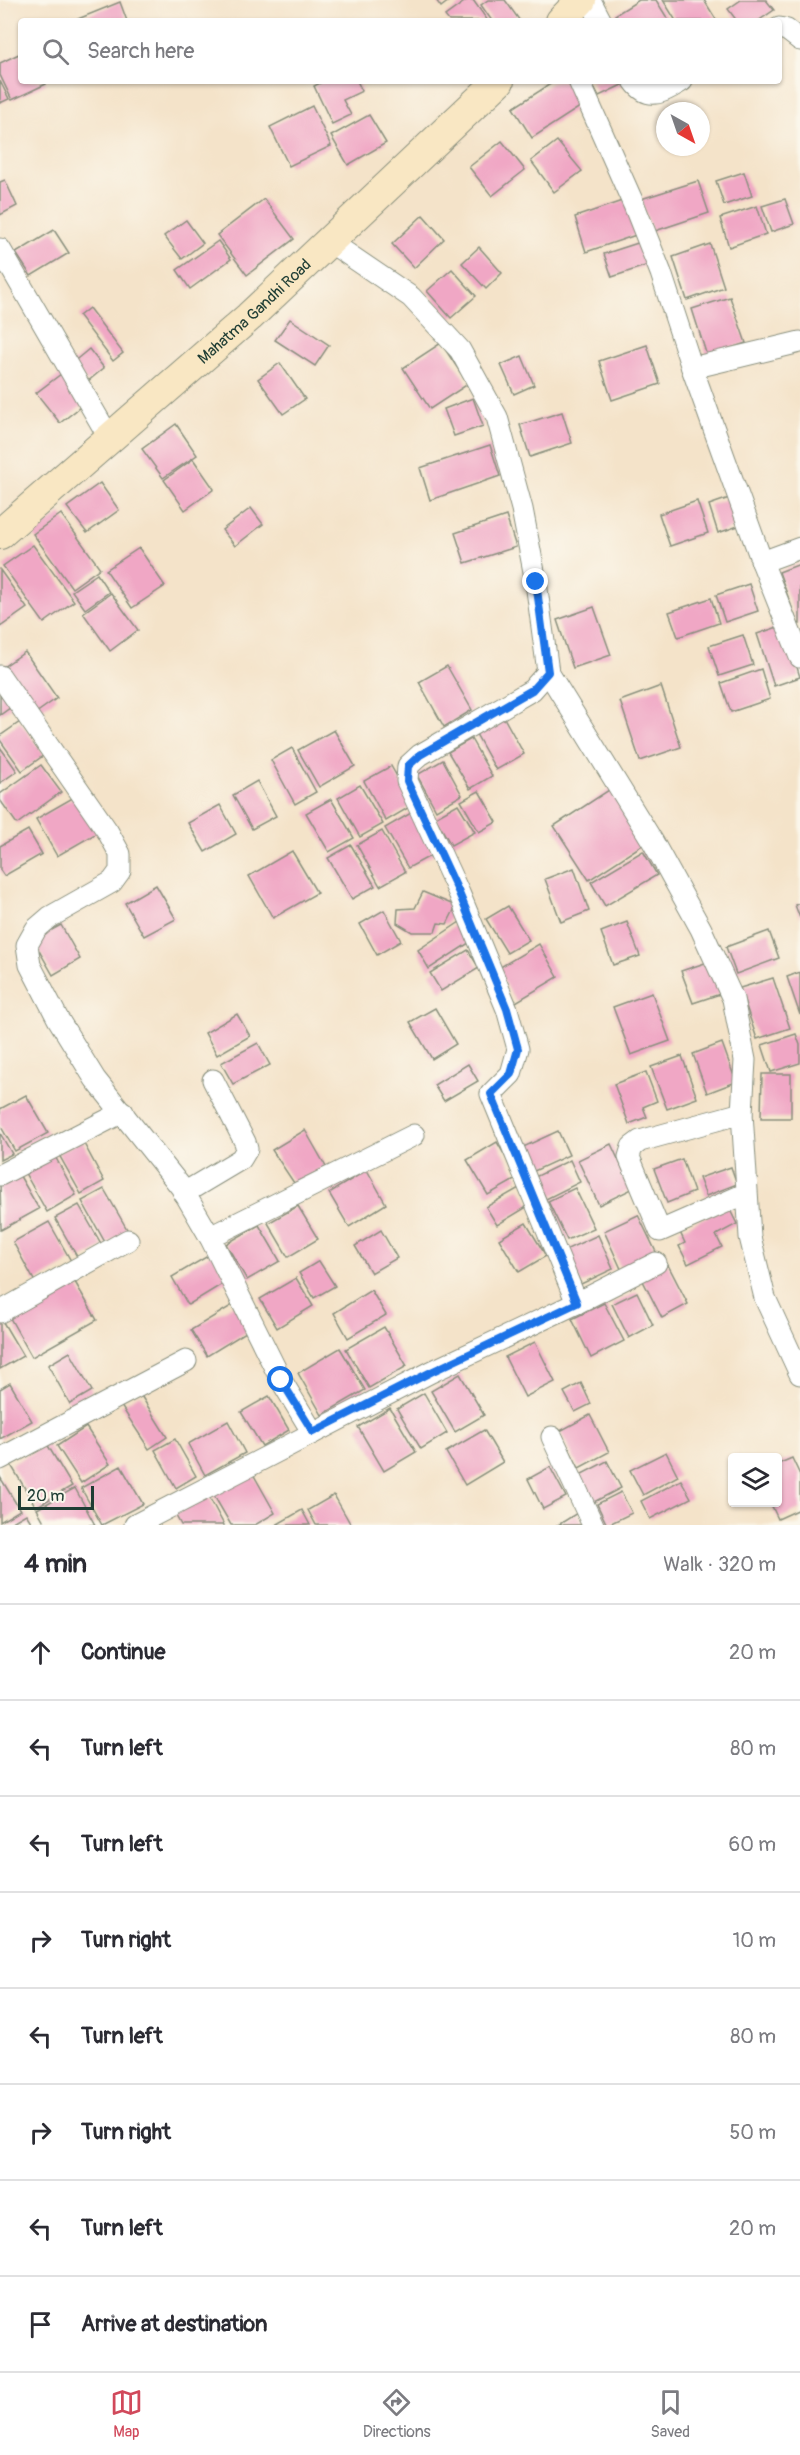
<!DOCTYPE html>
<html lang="en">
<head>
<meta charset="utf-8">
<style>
	body { margin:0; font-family:Pangolin,sans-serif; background:#f2f2f3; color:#2b2b33 }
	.controls { position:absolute; right:18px; bottom:18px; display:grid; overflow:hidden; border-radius:6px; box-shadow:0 2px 4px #0004 }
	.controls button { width:54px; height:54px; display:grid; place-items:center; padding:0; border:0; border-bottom:2px solid #e1e1e2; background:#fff; color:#2b2b33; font:30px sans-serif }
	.compass { position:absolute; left:656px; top:102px; width:54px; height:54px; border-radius:50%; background:#fff; box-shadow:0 2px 4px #0004; rotate:140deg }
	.scale { position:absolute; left:18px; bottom:15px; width:76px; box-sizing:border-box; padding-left:6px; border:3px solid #1f3d34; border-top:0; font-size:16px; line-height:21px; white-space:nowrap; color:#1f3d34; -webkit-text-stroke:4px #fbf7ec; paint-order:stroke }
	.stop { position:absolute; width:18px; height:18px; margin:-14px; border:4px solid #1a73e8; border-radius:50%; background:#fff }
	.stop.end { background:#1a73e8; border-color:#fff; box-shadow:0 2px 6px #0008 }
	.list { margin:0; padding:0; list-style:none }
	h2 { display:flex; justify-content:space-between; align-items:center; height:78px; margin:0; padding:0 24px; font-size:26px }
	h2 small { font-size:20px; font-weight:400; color:#7c7c81 }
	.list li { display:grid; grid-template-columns:39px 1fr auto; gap:18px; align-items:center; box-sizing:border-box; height:96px; padding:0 24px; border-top:2px solid #e1e1e2 }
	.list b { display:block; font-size:22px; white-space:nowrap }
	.list em { font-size:20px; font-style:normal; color:#7c7c81 }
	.icon { flex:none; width:33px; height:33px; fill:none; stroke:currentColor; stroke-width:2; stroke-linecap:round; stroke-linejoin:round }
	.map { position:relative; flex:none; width:800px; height:1525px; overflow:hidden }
	.search { position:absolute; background:#fff; box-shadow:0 2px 4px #0004; left:18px; right:18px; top:18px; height:66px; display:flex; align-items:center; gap:15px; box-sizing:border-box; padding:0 21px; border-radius:6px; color:#7c7c81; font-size:22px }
	.sheet { height:846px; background:#fff }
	nav { display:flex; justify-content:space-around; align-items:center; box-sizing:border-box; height:84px; border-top:2px solid #e1e1e2; background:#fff; font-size:16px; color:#7c7c81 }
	nav a { display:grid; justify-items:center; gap:3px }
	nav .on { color:#d1495b }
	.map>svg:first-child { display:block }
</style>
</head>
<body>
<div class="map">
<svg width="800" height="1525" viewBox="0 0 800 1525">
	<rect width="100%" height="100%" fill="#fbf7ec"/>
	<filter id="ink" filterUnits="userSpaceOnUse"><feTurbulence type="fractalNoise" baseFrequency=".0167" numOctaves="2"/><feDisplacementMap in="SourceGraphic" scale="12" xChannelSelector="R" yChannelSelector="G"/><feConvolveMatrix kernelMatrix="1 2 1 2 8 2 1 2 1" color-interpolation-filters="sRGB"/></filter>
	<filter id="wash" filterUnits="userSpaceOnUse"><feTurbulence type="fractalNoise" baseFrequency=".008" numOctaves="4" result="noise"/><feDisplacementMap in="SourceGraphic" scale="24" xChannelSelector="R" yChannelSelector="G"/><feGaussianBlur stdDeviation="1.35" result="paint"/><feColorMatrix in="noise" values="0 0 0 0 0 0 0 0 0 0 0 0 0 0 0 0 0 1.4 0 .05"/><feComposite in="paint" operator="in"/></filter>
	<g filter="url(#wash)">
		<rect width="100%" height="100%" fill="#f4e3c9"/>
		<g id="blocks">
			<!-- building -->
			<g fill="#f0a7c5">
				<polygon points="436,0 450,0 441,7"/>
				<polygon points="467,0 473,0 488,21 449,21 445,16"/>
				<polygon points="488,0 505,0 520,21 492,21 481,5"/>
				<polygon points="639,0 656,0 669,21 619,21 615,15"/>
				<polygon points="663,0 704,0 717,21 676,21"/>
				<polygon points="741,0 766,0 774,10 758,21 737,21 728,9"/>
				<polygon points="120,2 127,21 73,21"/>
				<polygon points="21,53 21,81 45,81 46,84 12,100 0,75 0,63"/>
				<polygon points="0,81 9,99 0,103"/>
				<polygon points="324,81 357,81 362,91 343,100 351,115 332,124 314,86"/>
				<polygon points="555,81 567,81 583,105 532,138 513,108"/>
				<polygon points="591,81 623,81 624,84 599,96"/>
				<polygon points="312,106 331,146 289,166 270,127"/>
				<polygon points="369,115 386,143 348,165 331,136"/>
				<polygon points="502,141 525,170 492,196 469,167"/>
				<polygon points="557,141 582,171 554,192 531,161"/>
				<polygon points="744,172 752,196 724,205 716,181"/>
				<polygon points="5,180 17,206 0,215 0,182"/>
				<polygon points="698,181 709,213 652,232 641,199"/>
				<polygon points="264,199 294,239 247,275 217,235"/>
				<polygon points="628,199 639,234 586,252 575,217"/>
				<polygon points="785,199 794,224 771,232 762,206"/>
				<polygon points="757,206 766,234 729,247 720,218"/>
				<polygon points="423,215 444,239 414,268 392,244"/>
				<polygon points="186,220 203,243 182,259 164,236"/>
				<polygon points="54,230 69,253 31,276 16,253"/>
				<polygon points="218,241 231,259 190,289 177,270"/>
				<polygon points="644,241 651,264 612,277 604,254"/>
				<polygon points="710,244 724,287 687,300 673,257"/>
				<polygon points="479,247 502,273 486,289 462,263"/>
				<polygon points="452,269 476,296 451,318 427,291"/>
				<polygon points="730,297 746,343 707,356 692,309"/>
				<polygon points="89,308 123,353 113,361 79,316"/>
				<polygon points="290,319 329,345 315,366 275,340"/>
				<polygon points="441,343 468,384 430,409 403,368"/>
				<polygon points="647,345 660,384 612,400 599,361"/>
				<polygon points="89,349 104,368 87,382 72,363"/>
				<polygon points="522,356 534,385 514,394 501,365"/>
				<polygon points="280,363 305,399 283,414 258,379"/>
				<polygon points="61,374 84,404 60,423 36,393"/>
				<polygon points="473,398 483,426 454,436 444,409"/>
				<polygon points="562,412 572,443 530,457 520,425"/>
				<polygon points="176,424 197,455 163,478 142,449"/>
				<polygon points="490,445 500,476 430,500 420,468"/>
				<polygon points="193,459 214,489 185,510 164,480"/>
				<polygon points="100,483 119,510 87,533 67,507"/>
				<polygon points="735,496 744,524 718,533 709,505"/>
				<polygon points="697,501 708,533 670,546 659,514"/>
				<polygon points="251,508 263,524 235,546 222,530"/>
				<polygon points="61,514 100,568 72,588 33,534"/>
				<polygon points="506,516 516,547 465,563 455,533"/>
				<polygon points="33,545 74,601 44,623 3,566"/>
				<polygon points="139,548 165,586 132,608 106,570"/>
				<polygon points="800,564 800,624 798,624 779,572"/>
				<polygon points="0,570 27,608 0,627"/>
				<polygon points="97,574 109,592 85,609 72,591"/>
				<polygon points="749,584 758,611 725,622 716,595"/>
				<polygon points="111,593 138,630 110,651 83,613"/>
				<polygon points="711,598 719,623 678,637 669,612"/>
				<polygon points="594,607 611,655 573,668 557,620"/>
				<polygon points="784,625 800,677 774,686 757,634"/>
				<polygon points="743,635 753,665 719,676 709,646"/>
				<polygon points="25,652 57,698 36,713 3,667"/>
				<polygon points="447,666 472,710 444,727 419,682"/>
				<polygon points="761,669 770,699 731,712 721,683"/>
				<polygon points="0,685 14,705 0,715"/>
				<polygon points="661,686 681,747 640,761 620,701"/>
				<polygon points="503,716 524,754 496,770 475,732"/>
				<polygon points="20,722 44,755 22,771 0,740 0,736"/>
				<polygon points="334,730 355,766 319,787 298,750"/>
				<polygon points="471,739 492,776 470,789 448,752"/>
				<polygon points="0,747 17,771 0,783"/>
				<polygon points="292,748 316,792 295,804 271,760"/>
				<polygon points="443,760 462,795 436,810 417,775"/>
				<polygon points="41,765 61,792 17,824 0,800 0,794"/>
				<polygon points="391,766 413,805 386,821 364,781"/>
				<polygon points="257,781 276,816 252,829 233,795"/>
				<polygon points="360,785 383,824 360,837 338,798"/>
				<polygon points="612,788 647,842 589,880 554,826"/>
				<polygon points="479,791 497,822 479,832 461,801"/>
				<polygon points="76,796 97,833 57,856 36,819"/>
				<polygon points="331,799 354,838 329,852 306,813"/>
				<polygon points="458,804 475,832 451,845 435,817"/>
				<polygon points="220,805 236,834 205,852 188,823"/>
				<polygon points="411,813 434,854 408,868 385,828"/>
				<polygon points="28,830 42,854 4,876 0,870 0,846"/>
				<polygon points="382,831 405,872 380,886 357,845"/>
				<polygon points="351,845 375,886 352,899 328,858"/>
				<polygon points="292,851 317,893 273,918 249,876"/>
				<polygon points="643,851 657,875 605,906 591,882"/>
				<polygon points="574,868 589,911 561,922 545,879"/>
				<polygon points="156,885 176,919 144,936 125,903"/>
				<polygon points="423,892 456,906 447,924 438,923 435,932 412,932 397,923 398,909 415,908"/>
				<polygon points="800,903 800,918 795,905"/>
				<polygon points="508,906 529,940 507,953 486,919"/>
				<polygon points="384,910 401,941 377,955 360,924"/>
				<polygon points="460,922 472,941 429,969 418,950"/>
				<polygon points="627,922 640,956 613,965 601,932"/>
				<polygon points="61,925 80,959 53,975 33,940"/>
				<polygon points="769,931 779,958 736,974 726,947"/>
				<polygon points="539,944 558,977 516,1002 497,969"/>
				<polygon points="468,950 479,968 441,991 430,973"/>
				<polygon points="708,962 720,994 693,1003 681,971"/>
				<polygon points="800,972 800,1015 787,977"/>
				<polygon points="773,978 790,1028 757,1039 740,988"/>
				<polygon points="652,993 670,1041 631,1055 613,1007"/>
				<polygon points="435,1008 456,1044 432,1059 410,1022"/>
				<polygon points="237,1014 250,1036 217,1055 205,1033"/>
				<polygon points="796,1034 800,1045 800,1063 771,1072 762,1045"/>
				<polygon points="258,1043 270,1065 233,1084 221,1063"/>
				<polygon points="722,1043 736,1082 707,1093 693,1054"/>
				<polygon points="682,1056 697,1098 667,1109 651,1067"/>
				<polygon points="468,1064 478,1081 444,1101 434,1085"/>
				<polygon points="646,1072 657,1101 643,1107 647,1117 629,1124 614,1084"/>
				<polygon points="762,1074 791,1074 791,1118 761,1118"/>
				<polygon points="26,1095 48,1133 15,1151 0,1125 0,1109"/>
				<polygon points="305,1130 326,1167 294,1183 272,1150"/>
				<polygon points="558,1131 569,1155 532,1172 521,1148"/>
				<polygon points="0,1133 12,1154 0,1160"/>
				<polygon points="82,1140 104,1181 81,1194 58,1153"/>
				<polygon points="497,1142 518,1178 488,1195 467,1160"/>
				<polygon points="611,1144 632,1189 599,1205 578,1160"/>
				<polygon points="51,1149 76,1195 47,1212 21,1166"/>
				<polygon points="682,1159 694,1192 667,1203 654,1169"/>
				<polygon points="570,1160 580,1182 546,1199 535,1177"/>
				<polygon points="731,1167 737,1184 706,1196 699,1178"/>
				<polygon points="367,1170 386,1204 349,1227 329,1193"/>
				<polygon points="17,1171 39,1209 1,1230 0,1181"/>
				<polygon points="519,1188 530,1205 497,1225 486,1207"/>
				<polygon points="575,1188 594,1228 567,1240 548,1201"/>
				<polygon points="104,1189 128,1231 106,1244 82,1201"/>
				<polygon points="79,1205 103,1247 79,1260 55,1218"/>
				<polygon points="298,1206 318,1239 288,1257 268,1223"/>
				<polygon points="728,1206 737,1224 716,1235 722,1247 688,1264 679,1246 685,1243 679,1230"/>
				<polygon points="638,1215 657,1254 622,1271 604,1231"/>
				<polygon points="49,1222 71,1261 35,1282 13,1242"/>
				<polygon points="526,1223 546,1256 519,1272 499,1239"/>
				<polygon points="259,1225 280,1261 247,1280 226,1244"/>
				<polygon points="381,1230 397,1258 371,1273 355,1246"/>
				<polygon points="598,1235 613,1269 581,1284 565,1250"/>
				<polygon points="213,1253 229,1280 188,1305 172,1277"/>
				<polygon points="319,1261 335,1286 314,1298 299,1273"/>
				<polygon points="667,1263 688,1304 662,1318 641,1277"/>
				<polygon points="296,1278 313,1306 277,1328 260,1299"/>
				<polygon points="75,1282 97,1320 32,1357 10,1318"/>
				<polygon points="371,1290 386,1315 348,1338 334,1313"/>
				<polygon points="637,1292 653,1325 629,1338 612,1304"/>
				<polygon points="236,1303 251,1329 207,1356 191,1330"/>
				<polygon points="604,1303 624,1341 591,1358 572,1319"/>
				<polygon points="0,1317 23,1356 0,1369"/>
				<polygon points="384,1327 407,1366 369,1388 346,1349"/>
				<polygon points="535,1342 555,1382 525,1397 505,1357"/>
				<polygon points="340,1348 365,1390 322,1415 298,1373"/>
				<polygon points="70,1352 92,1391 70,1404 48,1365"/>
				<polygon points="460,1374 484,1415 455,1432 431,1391"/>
				<polygon points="10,1383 32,1421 0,1439 0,1389"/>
				<polygon points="581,1383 591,1404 575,1412 564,1392"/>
				<polygon points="424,1393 447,1433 421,1449 397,1409"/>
				<polygon points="140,1394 167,1437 149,1449 121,1406"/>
				<polygon points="269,1396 289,1430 262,1446 241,1412"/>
				<polygon points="390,1408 416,1452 384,1471 358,1427"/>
				<polygon points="590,1415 609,1452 579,1468 560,1431"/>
				<polygon points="228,1421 245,1453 205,1475 188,1444"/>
				<polygon points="86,1427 110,1464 81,1483 57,1446"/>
				<polygon points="484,1430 503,1462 465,1485 446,1452"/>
				<polygon points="175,1439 196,1476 176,1488 155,1450"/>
				<polygon points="47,1444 72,1486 36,1507 11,1465"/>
				<polygon points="666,1452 678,1476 643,1495 630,1470"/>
				<polygon points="792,1458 800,1475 800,1509 778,1519 770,1502 778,1502 778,1464"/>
				<polygon points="607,1461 621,1488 592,1503 578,1476"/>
				<polygon points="121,1466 143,1504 102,1525 81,1488"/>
				<polygon points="550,1467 566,1497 543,1509 528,1479"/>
				<polygon points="252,1472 275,1513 255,1525 231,1525 213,1494"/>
				<polygon points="0,1477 20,1510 0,1522"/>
				<polygon points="681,1480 691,1498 650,1519 641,1501"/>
				<polygon points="75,1488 95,1525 46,1525 37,1509"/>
				<polygon points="621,1492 632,1513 607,1525 597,1504"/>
				<polygon points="208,1495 224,1525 181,1525 175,1514"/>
				<polygon points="334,1495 351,1525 316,1525 308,1510"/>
				<polygon points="302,1510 310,1525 276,1525"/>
				<polygon points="577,1513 584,1525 558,1525"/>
				<polygon points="26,1514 33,1525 7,1525"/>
			</g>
		</g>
	</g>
	<g filter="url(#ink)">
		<use href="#blocks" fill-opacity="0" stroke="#8a907e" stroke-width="1.5"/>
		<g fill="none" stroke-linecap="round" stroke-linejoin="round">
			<defs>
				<g id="minor">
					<polyline points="590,0 601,21"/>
					<polyline points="779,28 787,30 800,40"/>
					<polyline points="579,81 634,205 661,273 692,368 762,562 800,657"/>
					<path d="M634,81C649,102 663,92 682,81"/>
					<polyline points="330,242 411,297 460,350 497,417 522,509 536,582 548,672 532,690 420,755 408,766 407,781 459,893 507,1009 518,1049 511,1074 491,1094 577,1303 656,1263"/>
					<polyline points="0,249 110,439"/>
					<polyline points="692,368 800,342"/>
					<polyline points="762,562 800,548"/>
					<polyline points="548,672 653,842 701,929 733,999 745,1060 742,1113"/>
					<polyline points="0,676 108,832 120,854 120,871 112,882 50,917 36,929 27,945 30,965 58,1019 95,1079 181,1187 210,1237"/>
					<polyline points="0,1175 123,1112"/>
					<polyline points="184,1193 241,1159 247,1149 245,1142 213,1080"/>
					<polyline points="747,1193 660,1231 629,1157 632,1147 640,1141 742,1113 750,1237 765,1298 800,1374"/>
					<polyline points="0,1312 128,1240"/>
					<polyline points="313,1433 281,1380 210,1237 414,1135"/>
					<polyline points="552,1437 593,1525"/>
					<polyline points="0,1459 186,1361"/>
					<polyline points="135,1525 431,1372 577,1303"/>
				</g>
				<g id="secondary">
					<polyline points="561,21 581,0"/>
					<path id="s1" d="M0,534L249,317L499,81"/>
				</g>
			</defs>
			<!-- minor casing -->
			<use href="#minor" stroke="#8a907e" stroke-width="23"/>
			<!-- secondary casing -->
			<use href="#secondary" stroke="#8a907e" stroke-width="32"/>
			<!-- minor -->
			<use href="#minor" stroke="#fff" stroke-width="21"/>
			<!-- secondary -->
			<use href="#secondary" stroke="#f9e7c3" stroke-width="30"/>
		</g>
	</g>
	<g fill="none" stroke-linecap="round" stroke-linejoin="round" filter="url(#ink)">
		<!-- route -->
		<polyline stroke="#1a73e8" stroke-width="8" points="281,1380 313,1432 431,1372 577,1303 491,1094 511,1074 518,1049 507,1009 459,893 407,781 408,766 420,755 532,690 548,672 536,582"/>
	</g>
	<g text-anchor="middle" stroke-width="5" stroke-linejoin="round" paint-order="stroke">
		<!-- street labels -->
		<g font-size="16" fill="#1f3d34" stroke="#fbf7ec">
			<text dy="6" stroke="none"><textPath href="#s1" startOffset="338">Mahatma Gandhi Road</textPath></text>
		</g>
	</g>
</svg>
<div class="controls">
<button><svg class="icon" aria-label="layers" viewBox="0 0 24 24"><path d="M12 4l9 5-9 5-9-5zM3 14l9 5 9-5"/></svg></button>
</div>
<svg class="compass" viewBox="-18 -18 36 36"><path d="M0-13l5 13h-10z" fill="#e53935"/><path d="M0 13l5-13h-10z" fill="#7c7c81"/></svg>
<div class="scale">20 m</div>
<div class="stop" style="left:281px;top:1380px"></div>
<div class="stop end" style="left:536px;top:582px"></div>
<div class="search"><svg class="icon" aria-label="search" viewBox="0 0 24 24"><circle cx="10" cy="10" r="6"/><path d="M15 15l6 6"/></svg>Search here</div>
</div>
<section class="sheet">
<h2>4 min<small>Walk · 320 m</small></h2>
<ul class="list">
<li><svg class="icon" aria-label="ahead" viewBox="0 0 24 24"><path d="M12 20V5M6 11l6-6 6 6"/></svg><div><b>Continue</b></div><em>20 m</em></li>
<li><svg class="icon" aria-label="left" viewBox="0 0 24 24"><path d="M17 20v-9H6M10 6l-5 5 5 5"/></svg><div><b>Turn left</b></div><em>80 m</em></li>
<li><svg class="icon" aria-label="left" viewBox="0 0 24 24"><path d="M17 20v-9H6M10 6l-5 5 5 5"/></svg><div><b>Turn left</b></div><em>60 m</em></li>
<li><svg class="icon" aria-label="right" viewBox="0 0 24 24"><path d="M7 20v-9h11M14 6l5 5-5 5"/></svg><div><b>Turn right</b></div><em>10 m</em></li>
<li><svg class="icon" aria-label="left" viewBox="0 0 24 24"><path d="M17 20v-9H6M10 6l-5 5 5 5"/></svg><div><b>Turn left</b></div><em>80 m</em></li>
<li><svg class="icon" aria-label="right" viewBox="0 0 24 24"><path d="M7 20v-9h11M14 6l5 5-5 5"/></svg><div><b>Turn right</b></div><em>50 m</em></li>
<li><svg class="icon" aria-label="left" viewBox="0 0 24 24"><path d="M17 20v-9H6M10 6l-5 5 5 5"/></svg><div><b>Turn left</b></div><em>20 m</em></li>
<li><svg class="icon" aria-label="arrive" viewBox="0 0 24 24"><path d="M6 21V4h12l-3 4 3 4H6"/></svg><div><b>Arrive at destination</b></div></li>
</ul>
</section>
<nav>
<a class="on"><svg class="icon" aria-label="map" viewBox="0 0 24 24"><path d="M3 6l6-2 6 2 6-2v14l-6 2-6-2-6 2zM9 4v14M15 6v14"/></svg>Map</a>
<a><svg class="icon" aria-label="directions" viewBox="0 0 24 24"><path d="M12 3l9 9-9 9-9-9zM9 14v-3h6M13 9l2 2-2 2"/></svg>Directions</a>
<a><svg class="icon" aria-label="saved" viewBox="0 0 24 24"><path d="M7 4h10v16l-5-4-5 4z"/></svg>Saved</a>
</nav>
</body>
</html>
